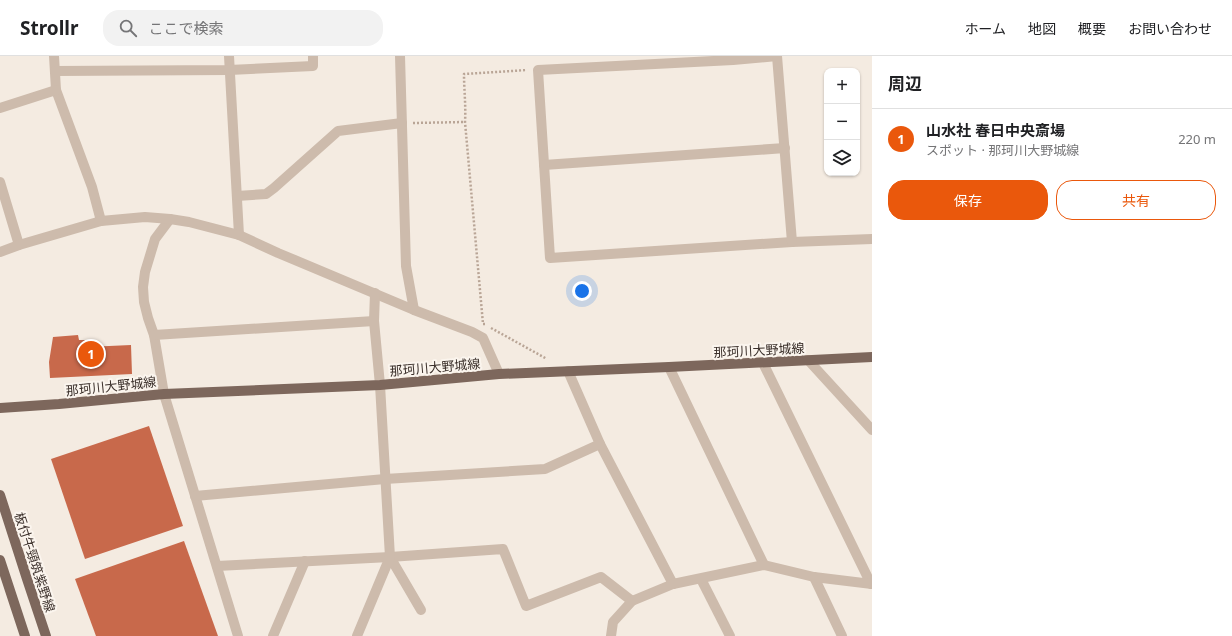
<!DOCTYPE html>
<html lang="ja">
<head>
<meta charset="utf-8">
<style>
	body { margin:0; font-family:"Noto Sans","Noto Sans JP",sans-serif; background:#f2f2f2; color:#202124 }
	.controls { position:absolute; right:12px; top:12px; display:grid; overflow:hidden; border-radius:8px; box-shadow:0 1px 3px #0004 }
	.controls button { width:36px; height:36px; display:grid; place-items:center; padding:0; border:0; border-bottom:1px solid #e0e0e0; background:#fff; color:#202124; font:20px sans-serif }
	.you { position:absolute; left:582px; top:235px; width:14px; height:14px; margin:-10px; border:3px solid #fff; border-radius:50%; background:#1a73e8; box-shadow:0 0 0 6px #1a73e833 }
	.badge { display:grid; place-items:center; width:26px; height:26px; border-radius:50%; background:#ea580c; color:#fff; font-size:13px; font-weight:700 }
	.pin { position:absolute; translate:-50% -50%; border:2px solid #fff; box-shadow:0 1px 4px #0006 }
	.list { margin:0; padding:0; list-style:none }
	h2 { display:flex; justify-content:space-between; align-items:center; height:52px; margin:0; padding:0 16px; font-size:17px }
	h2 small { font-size:13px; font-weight:400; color:#757577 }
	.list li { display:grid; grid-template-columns:26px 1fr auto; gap:12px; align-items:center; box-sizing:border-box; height:60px; padding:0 16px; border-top:1px solid #e0e0e0 }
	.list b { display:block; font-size:15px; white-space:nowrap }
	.list p { margin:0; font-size:13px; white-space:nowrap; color:#757577 }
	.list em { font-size:13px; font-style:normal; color:#757577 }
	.actions { display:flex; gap:8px; padding:12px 16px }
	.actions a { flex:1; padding:9px 0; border:1px solid #ea580c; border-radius:16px; text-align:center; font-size:14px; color:#ea580c }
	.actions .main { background:#ea580c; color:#fff }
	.icon { flex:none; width:22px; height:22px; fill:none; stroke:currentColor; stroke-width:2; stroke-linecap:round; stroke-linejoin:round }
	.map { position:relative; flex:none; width:872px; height:580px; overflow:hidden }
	header { display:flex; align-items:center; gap:24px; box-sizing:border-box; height:56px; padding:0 20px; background:#fff; border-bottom:1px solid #e0e0e0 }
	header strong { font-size:19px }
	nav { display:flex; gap:22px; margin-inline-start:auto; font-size:14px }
	.search { width:280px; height:36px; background:#f2f2f2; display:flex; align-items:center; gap:10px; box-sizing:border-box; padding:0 14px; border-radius:16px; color:#757577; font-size:15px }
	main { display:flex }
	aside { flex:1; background:#fff }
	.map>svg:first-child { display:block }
</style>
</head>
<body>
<header>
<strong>Strollr</strong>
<div class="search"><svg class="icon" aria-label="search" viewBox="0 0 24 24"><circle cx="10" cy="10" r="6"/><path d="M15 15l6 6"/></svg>ここで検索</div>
<nav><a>ホーム</a><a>地図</a><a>概要</a><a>お問い合わせ</a></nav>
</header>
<main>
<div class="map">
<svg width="872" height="580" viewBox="0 0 872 580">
	<rect width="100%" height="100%" fill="#f4ebe1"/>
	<!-- building -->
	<g fill="#c8694b">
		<polygon points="78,279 79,284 85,284 87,291 131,289 132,318 50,322 49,306 53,281"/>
		<polygon points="149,370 183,470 85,503 51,403"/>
		<polygon points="184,485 218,580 96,580 75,523"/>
	</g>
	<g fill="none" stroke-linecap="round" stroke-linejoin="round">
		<!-- path -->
		<g stroke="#b9a596" stroke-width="2.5" stroke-dasharray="2 2" stroke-linecap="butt">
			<polyline points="413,67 465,66"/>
			<path d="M485,268H483L465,66C466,50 464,34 464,18L527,14"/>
			<polyline points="491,272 547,303"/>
		</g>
		<!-- minor -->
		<g stroke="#cdbbac" stroke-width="10">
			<polyline points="54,0 56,34 92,131 101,165"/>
			<polyline points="229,0 239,179"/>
			<polyline points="400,0 406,210 414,254"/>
			<polyline points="777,0 733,4 538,14 550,202 792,186 872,183"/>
			<polyline points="777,0 792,186"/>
			<polyline points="55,15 229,14 313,10 313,0"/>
			<polyline points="0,52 56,34"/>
			<polyline points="544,109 785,92"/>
			<polyline points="0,126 19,189"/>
			<polyline points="237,140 266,138 274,132 338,75 402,67"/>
			<polyline points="170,163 155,183 145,216 143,231 144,246 148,262 154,279 164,338 238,580"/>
			<polyline points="0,196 19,189 101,165 145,161 170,163 189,166 239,179 278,197 414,254 472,276 483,282 499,318"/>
			<polyline points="154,279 374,265"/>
			<polyline points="808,304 872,374"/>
			<polyline points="763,307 871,528"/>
			<polyline points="669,311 764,509"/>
			<polyline points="568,315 600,388 673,528"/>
			<polyline points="195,440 385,423 545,413 600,388"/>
			<polyline points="390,501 421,554"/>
			<polyline points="217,510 390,501 503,493 526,550 601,521 632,545"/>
			<polyline points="814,521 842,580"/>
			<polyline points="701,523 730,580"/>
			<polyline points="273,580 305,505"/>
			<polyline points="357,580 390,501 380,329 374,265 375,237"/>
			<polyline points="611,580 613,566 632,545 673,528 764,509 814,521 872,528"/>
		</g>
		<!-- major -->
		<g stroke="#7d675c" stroke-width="10">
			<polyline points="0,352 59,348 164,338 380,329 499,318 669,311 872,301"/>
			<polyline points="0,439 27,523 46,580"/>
			<polyline points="0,504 25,580"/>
		</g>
	</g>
	<g text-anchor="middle" stroke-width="4" stroke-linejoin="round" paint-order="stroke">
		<!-- street labels -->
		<g font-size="13" fill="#3b302b" stroke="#fbf5ee">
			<text transform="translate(759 294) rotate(-3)" y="5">那珂川大野城線</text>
			<text transform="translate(435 311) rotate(-5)" y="5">那珂川大野城線</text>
			<text transform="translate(111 330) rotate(-6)" y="5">那珂川大野城線</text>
			<text transform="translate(35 506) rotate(72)" y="5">板付牛頸筑紫野線</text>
		</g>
	</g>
</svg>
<div class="controls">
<button>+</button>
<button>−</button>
<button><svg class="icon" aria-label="layers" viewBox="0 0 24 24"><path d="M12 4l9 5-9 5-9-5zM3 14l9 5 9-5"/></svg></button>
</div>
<div class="you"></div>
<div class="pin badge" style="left:91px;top:298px">1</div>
</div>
<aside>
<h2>周辺<small></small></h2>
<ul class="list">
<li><span class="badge">1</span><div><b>山水社 春日中央斎場</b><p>スポット · 那珂川大野城線</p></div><em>220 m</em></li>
</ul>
<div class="actions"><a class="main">保存</a><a>共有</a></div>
</aside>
</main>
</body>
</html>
